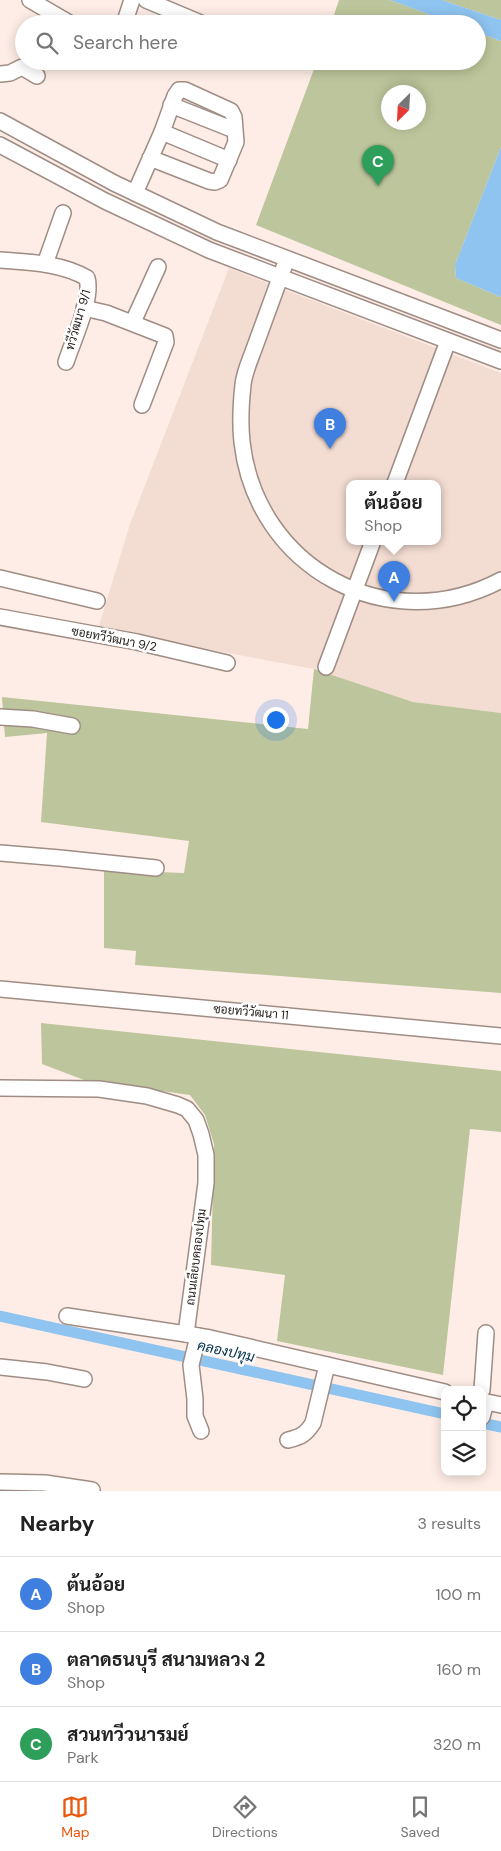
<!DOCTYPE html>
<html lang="en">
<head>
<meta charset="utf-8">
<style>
	body { margin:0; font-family:"DM Sans",Sarabun,sans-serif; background:#f6f6f6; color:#222 }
	.controls { position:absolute; right:15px; bottom:15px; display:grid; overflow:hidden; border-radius:10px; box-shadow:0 2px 12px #0003 }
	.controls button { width:45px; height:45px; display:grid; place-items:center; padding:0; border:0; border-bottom:1px solid #e0e0e0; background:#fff; color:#222; font:25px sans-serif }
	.compass { position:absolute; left:381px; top:85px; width:45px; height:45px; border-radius:50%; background:#fff; box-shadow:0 2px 12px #0003; rotate:204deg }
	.you { position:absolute; left:275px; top:719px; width:18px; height:18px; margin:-12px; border:4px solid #fff; border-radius:50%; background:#1a73e8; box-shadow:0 0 0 8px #1a73e833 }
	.badge { display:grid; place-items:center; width:32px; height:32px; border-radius:50%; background:#ea580c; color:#fff; font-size:16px; font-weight:700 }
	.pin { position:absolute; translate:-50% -41px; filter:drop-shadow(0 1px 2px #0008) }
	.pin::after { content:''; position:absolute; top:26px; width:18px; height:15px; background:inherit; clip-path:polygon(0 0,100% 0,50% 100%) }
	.popup { position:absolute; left:346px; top:480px; width:95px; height:65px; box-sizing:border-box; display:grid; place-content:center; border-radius:10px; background:#fff; filter:drop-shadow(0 1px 4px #0005); font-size:16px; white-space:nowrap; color:#767676 }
	.popup b { font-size:19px; color:#222 }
	.popup::after { content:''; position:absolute; left:50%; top:100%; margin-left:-10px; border:10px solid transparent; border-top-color:#fff }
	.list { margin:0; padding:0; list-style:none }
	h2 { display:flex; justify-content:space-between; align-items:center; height:65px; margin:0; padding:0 20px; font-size:21px }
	h2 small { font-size:16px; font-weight:400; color:#767676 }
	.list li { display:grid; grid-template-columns:32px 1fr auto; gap:15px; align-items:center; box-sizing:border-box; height:75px; padding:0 20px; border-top:1px solid #e0e0e0 }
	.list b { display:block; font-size:19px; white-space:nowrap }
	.list p { margin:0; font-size:16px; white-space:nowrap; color:#767676 }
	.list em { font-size:16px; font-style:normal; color:#767676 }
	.icon { flex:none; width:28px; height:28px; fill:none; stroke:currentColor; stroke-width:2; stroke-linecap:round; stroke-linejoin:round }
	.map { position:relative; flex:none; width:501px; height:1491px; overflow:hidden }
	.search { position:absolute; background:#fff; box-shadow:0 2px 12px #0003; left:15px; right:15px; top:15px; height:55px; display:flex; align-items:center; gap:12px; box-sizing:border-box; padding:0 18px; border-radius:28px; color:#767676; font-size:19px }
	.sheet { height:290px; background:#fff }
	nav { display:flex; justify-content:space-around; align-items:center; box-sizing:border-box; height:70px; border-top:1px solid #e0e0e0; background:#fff; font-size:14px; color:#767676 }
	nav a { display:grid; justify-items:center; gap:2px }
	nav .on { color:#ea580c }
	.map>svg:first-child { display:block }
</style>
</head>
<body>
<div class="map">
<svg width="501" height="1491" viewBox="0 0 501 1491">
	<rect width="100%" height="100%" fill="#feede6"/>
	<!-- built -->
	<path fill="#f3ddd3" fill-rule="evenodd" d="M229,268L501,373V713L413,702L314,669L98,629L130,524ZM350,483H438V541H350Z"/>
	<!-- green -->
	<g fill="#bcc59b" fill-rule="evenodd">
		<polygon points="339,0 390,0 455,24 331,24"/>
		<polygon points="442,0 501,0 501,20"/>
		<path d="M477,32L501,41V147L455,265L456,278L501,297V325L256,225L317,61H477ZM388,92H418V122H388Z"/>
		<polygon points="314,669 413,702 501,713 501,993 135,965 136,951 104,948 104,870 184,873 189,841 41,822 47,733 5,737 2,697 308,729"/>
		<polygon points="41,1023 501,1071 501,1132 470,1129 443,1375 277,1341 285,1275 211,1265 214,1144 205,1115 190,1095 84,1080 42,1064"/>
	</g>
	<!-- water -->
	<g fill="#8ec4ef">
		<polygon points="390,0 442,0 501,20 501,41 477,32 477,24 455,24"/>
		<polygon points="501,147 501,297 456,278 455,265"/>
	</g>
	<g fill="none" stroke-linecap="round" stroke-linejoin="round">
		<!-- canal -->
		<g stroke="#8ec4ef" stroke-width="11">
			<polyline points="0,1316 445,1414"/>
			<polyline points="482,1423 501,1427"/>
		</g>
		<defs>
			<g id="minor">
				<polyline points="30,0 71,24"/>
				<polyline points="146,0 203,24"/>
				<polyline points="124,24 132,0"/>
				<polyline points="0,74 10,73 22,67 37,76"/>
				<polyline points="171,105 234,130"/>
				<polyline points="0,121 114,183 217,232 501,340"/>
				<polyline points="162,132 229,160"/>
				<polyline points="0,145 105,201 209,250 501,361"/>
				<polyline points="135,193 162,132 175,96 179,90 185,90 231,111 234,117 236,142 220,180 215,182 209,181 150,158"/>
				<path d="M0,260C28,262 62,263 87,278C93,299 73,340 66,362"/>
				<polyline points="45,264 63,213"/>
				<path d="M284,267C274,294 264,321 254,349C250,360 244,373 243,385C241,403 240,424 242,442C256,568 388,640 501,580"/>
				<polyline points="84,308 106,313 165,336 166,342 142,405"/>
				<polyline points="133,322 158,267"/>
				<polyline points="395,483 448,341"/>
				<polyline points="0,578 97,601"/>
				<polyline points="0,617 137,642 227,663"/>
				<polyline points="326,667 373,541"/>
				<polyline points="0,717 33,719 72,726"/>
				<polyline points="0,853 60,858 156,868"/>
				<polyline points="0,989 501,1036"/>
				<polyline points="0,1088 99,1089 147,1096 178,1105 187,1109 196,1120 201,1134 206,1155 206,1183 186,1334 210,1338 445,1392"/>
				<polyline points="67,1316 186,1334"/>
				<polyline points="198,1336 191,1365 195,1399 195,1416 201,1431"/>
				<polyline points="0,1367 47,1372 84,1379"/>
				<polyline points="482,1390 486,1333"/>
				<polyline points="482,1401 501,1405"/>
				<polyline points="482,1417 486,1402"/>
				<path d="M288,1440C301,1437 306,1434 313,1423L327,1365"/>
				<polyline points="0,1482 45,1483 92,1490"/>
			</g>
		</defs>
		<!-- minor casing -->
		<use href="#minor" stroke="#9f8d85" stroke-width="18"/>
		<!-- minor -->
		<use href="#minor" stroke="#fff" stroke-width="15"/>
	</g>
	<g text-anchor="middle" stroke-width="5" stroke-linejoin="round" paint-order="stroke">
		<!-- street labels -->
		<g font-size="12" fill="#231c19" stroke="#fff">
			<text transform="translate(78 320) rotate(-74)" y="4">ทวีวัฒนา 9/1</text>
			<text transform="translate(114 639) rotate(11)" y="4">ซอยทวีวัฒนา 9/2</text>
			<text transform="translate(251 1012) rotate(5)" y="4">ซอยทวีวัฒนา 11</text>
			<text transform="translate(196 1257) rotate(-83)" y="4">ถนนเลียบคลองปทุม</text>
		</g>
		<!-- water labels -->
		<g font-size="14" font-style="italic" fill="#012e4a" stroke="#fff">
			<text transform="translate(226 1351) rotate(12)" y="5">คลองปทุม</text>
		</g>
	</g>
</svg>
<div class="controls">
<button><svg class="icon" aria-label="locate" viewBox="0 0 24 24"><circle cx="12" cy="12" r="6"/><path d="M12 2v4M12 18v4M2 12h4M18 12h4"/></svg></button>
<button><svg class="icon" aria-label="layers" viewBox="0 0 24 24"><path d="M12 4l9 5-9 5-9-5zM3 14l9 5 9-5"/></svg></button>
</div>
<svg class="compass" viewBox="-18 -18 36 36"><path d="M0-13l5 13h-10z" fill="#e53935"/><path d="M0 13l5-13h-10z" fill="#767676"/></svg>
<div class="you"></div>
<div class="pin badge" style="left:394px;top:602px;background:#3f7fe0">A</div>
<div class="popup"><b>ต้นอ้อย</b>Shop</div>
<div class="pin badge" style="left:330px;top:449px;background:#3f7fe0">B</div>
<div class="pin badge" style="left:378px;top:186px;background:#2e9e5b">C</div>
<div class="search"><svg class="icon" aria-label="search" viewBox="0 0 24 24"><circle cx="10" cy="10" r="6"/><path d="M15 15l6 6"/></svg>Search here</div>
</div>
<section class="sheet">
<h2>Nearby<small>3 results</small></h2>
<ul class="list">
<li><span class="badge" style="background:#3f7fe0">A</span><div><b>ต้นอ้อย</b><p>Shop</p></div><em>100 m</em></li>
<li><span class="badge" style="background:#3f7fe0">B</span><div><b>ตลาดธนบุรี สนามหลวง 2</b><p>Shop</p></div><em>160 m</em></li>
<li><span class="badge" style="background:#2e9e5b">C</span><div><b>สวนทวีวนารมย์</b><p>Park</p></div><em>320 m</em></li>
</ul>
</section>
<nav>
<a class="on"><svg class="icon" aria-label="map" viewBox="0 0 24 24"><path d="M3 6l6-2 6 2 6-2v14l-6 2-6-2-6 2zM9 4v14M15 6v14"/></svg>Map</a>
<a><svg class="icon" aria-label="directions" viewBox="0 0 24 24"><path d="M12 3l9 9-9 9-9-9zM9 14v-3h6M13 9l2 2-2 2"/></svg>Directions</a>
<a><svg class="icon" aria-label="saved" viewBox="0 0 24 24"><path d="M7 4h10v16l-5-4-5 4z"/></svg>Saved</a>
</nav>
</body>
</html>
